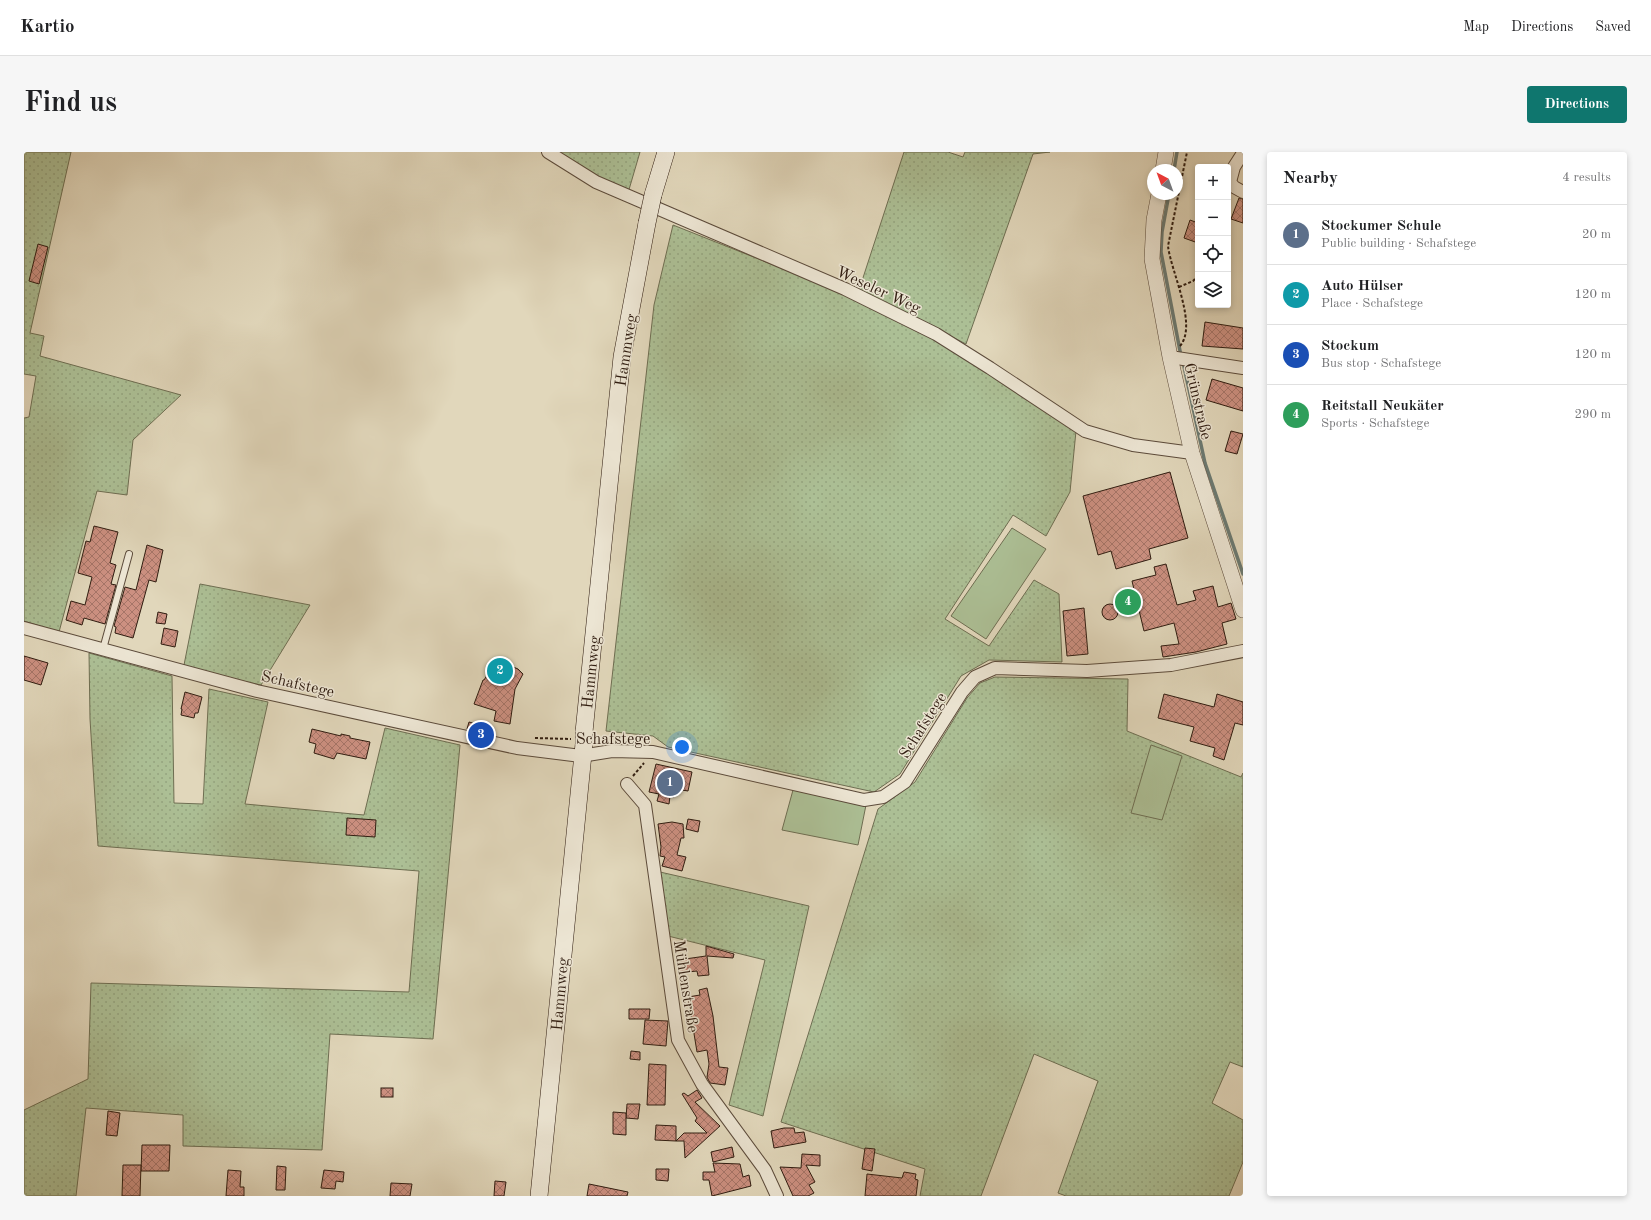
<!DOCTYPE html>
<html lang="en">
<head>
<meta charset="utf-8">
<style>
	body { margin:0; font-family:"Old Standard TT",serif; background:#f6f6f6; color:#202124 }
	.controls { position:absolute; right:12px; top:12px; display:grid; overflow:hidden; border-radius:4px; box-shadow:0 2px 6px #0003 }
	.controls button { width:36px; height:36px; display:grid; place-items:center; padding:0; border:0; border-bottom:1px solid #e0e0e0; background:#fff; color:#202124; font:20px sans-serif }
	.compass { position:absolute; left:1123px; top:12px; width:36px; height:36px; border-radius:50%; background:#fff; box-shadow:0 2px 6px #0003; rotate:319deg }
	.you { position:absolute; left:658px; top:595px; width:14px; height:14px; margin:-10px; border:3px solid #fff; border-radius:50%; background:#1a73e8; box-shadow:0 0 0 6px #1a73e833 }
	.badge { display:grid; place-items:center; width:26px; height:26px; border-radius:50%; background:#0f766e; color:#fff; font-size:13px; font-weight:700 }
	.pin { position:absolute; translate:-50% -50%; border:2px solid #fff; box-shadow:0 1px 4px #0006 }
	.list { margin:0; padding:0; list-style:none }
	h2 { display:flex; justify-content:space-between; align-items:center; height:52px; margin:0; padding:0 16px; font-size:17px }
	h2 small { font-size:13px; font-weight:400; color:#757577 }
	.list li { display:grid; grid-template-columns:26px 1fr auto; gap:12px; align-items:center; box-sizing:border-box; height:60px; padding:0 16px; border-top:1px solid #e0e0e0 }
	.list b { display:block; font-size:15px; white-space:nowrap }
	.list p { margin:0; font-size:13px; white-space:nowrap; color:#757577 }
	.list em { font-size:13px; font-style:normal; color:#757577 }
	.icon { flex:none; width:22px; height:22px; fill:none; stroke:currentColor; stroke-width:2; stroke-linecap:round; stroke-linejoin:round }
	.map { position:relative; flex:none; width:1219px; height:1044px; overflow:hidden; border-radius:4px }
	header { display:flex; align-items:center; gap:24px; box-sizing:border-box; height:56px; padding:0 20px; background:#fff; border-bottom:1px solid #e0e0e0 }
	header strong { font-size:19px }
	nav { display:flex; gap:22px; margin-inline-start:auto; font-size:14px }
	.intro { display:flex; align-items:center; justify-content:space-between; box-sizing:border-box; height:96px; padding:0 24px }
	h1 { margin:0; font-size:28px }
	.button { padding:10px 18px; border-radius:4px; background:#0f766e; color:#fff; font-size:14px; font-weight:700 }
	main { display:flex; gap:24px; padding:0 24px }
	aside { flex:1; background:#fff; border-radius:4px; box-shadow:0 2px 6px #0003 }
	.map>svg:first-child { display:block }
</style>
</head>
<body>
<header>
<strong>Kartio</strong>
<nav><a>Map</a><a>Directions</a><a>Saved</a></nav>
</header>
<div class="intro"><h1>Find us</h1><a class="button">Directions</a></div>
<main>
<div class="map">
<svg width="1219" height="1044" viewBox="0 0 1219 1044">
	<defs>
		<pattern id="grass-dots" width="8" height="8" patternUnits="userSpaceOnUse"><rect width="8" height="8" fill="#acbf95"/><path d="M2 2h.1M6 6h.1" fill="none" stroke="#94a47f" stroke-width="1.8" stroke-linecap="round"/></pattern>
		<pattern id="building-cross-hatch" width="8" height="8" patternUnits="userSpaceOnUse"><rect width="8" height="8" fill="#cc9081"/><path d="M0 0l8 8M0 8l8-8" fill="none" stroke="#a67568"/></pattern>
	</defs>
	<rect width="100%" height="100%" fill="#e1d7bb"/>
	<filter id="stains"><feTurbulence type="fractalNoise" baseFrequency=".005" numOctaves="4"/><feColorMatrix values="0 0 0 0 .2 0 0 0 0 .09 0 0 0 0 .02 0 0 0 .5 -.17"/></filter>
	<radialGradient id="worn" r=".72"><stop offset=".6" stop-color="#630" stop-opacity="0"/><stop offset="1" stop-color="#630" stop-opacity=".3"/></radialGradient>
	<!-- grass -->
	<g fill="url(#grass-dots)" stroke="#6e6e52">
		<polygon points="0,0 47,0 6,181 20,184 16,204 157,243 109,288 103,343 73,339 35,480 0,469 0,266 5,265 12,224 0,222"/>
		<polygon points="529,0 616,0 604,41"/>
		<polygon points="880,0 924,0 939,5 941,0 1026,0 1009,2 942,192 835,138"/>
		<polygon points="649,73 815,139 909,185 1052,279 1046,340 1022,384 989,363 921,467 965,494 1010,428 1035,442 1038,510 965,508 937,524 876,622 850,640 644,595 629,584 582,579 630,153"/>
		<polygon points="176,432 286,453 237,533 186,522 160,513"/>
		<polygon points="65,501 148,524 150,651 179,652 185,537 244,550 221,652 340,663 361,576 436,593 409,887 306,882 298,998 159,994 159,963 62,956 52,1044 0,1044 0,958 64,927 67,831 385,840 395,719 74,694 66,567"/>
		<polygon points="971,525 1104,527 1103,579 1217,625 1219,621 1219,915 1206,910 1188,951 1219,968 1219,1010 1205,1044 1042,1044 1034,1041 1074,929 1010,902 957,1044 896,1044 901,1017 757,970 854,657 891,630 943,546 956,531"/>
		<polygon points="636,720 785,754 739,964 705,953 741,808 644,784"/>
	</g>
	<!-- pitch -->
	<g fill="#acbf95" stroke="#6e6e52">
		<polygon points="988,376 1022,397 962,487 927,464"/>
		<polygon points="1127,593 1158,604 1138,668 1107,661"/>
		<polygon points="769,638 842,653 834,693 758,678"/>
	</g>
	<g fill="none" stroke-linecap="round" stroke-linejoin="round">
		<!-- stream -->
		<g stroke="#6c7a72" stroke-width="3.5">
			<polyline points="1150,18 1153,0"/>
			<polyline points="1145,42 1138,80 1137,100 1157,204"/>
			<polyline points="1159,210 1181,311 1219,422"/>
		</g>
	</g>
	<!-- building -->
	<g fill="url(#building-cross-hatch)" stroke="#2f1c10">
		<polygon points="1215,46 1219,47 1219,71 1207,67"/>
		<polygon points="1166,68 1174,71 1174,91 1160,86"/>
		<polygon points="14,92 24,95 15,132 5,129"/>
		<polygon points="1181,170 1219,176 1219,197 1178,194"/>
		<polygon points="1188,227 1219,236 1219,259 1182,248"/>
		<polygon points="1207,279 1219,282 1213,302 1201,299"/>
		<polygon points="1146,320 1164,386 1125,397 1127,407 1092,417 1087,399 1074,403 1059,344"/>
		<polygon points="70,374 94,380 86,411 92,413 87,432 92,433 81,472 60,466 58,473 42,468 47,449 61,453 68,425 54,421 62,389 66,390"/>
		<polygon points="123,393 139,398 132,430 125,428 109,486 91,481 92,475 90,474 101,435 112,438"/>
		<polygon points="1142,412 1153,453 1172,448 1169,439 1189,434 1194,455 1207,451 1212,467 1198,471 1203,492 1172,500 1139,505 1137,494 1155,492 1150,471 1120,479 1108,429 1132,423 1130,415"/>
		<circle cx="1086" cy="460" r="8"/>
		<polygon points="1060,456 1064,502 1043,504 1039,459"/>
		<polygon points="134,460 143,462 141,472 132,471"/>
		<polygon points="140,476 154,479 151,495 137,492"/>
		<polygon points="0,504 24,511 17,533 0,528"/>
		<polygon points="473,508 494,517 499,522 491,537 486,572 470,569 472,559 450,552 459,528 460,528"/>
		<polygon points="161,540 178,545 174,561 171,561 170,566 157,563 158,557 157,557"/>
		<polygon points="1140,542 1190,555 1193,542 1219,550 1219,573 1211,571 1200,608 1189,604 1191,596 1166,589 1170,575 1134,566"/>
		<polygon points="445,570 456,573 453,580 443,577"/>
		<polygon points="288,577 317,584 317,582 326,584 326,586 346,590 342,607 313,601 310,607 290,601 292,592 285,590"/>
		<polygon points="632,612 668,620 664,639 652,637 650,645 646,644 645,652 633,649 635,642 625,640"/>
		<polygon points="323,666 352,668 351,685 322,683"/>
		<polygon points="664,667 676,669 674,680 662,677"/>
		<polygon points="648,670 659,672 660,686 657,686 653,703 662,705 658,719 638,714 641,705 636,704 637,695 634,672"/>
		<polygon points="682,794 710,802 709,806 683,804 685,823 674,824 673,819 655,821 654,808 682,804"/>
		<polygon points="683,836 689,864 695,915 704,916 701,933 686,931 683,925 685,912 683,898 673,900 664,845 676,843 675,838"/>
		<polygon points="605,857 626,857 625,867 605,867"/>
		<polygon points="621,868 644,869 642,894 619,892"/>
		<polygon points="607,899 616,900 616,908 606,907"/>
		<polygon points="625,912 642,913 641,953 623,953"/>
		<rect x="357" y="936" width="12" height="9"/>
		<polygon points="673,938 678,946 671,950 696,974 661,1006 660,989 652,989 660,981 683,981 671,969 673,966 658,942 660,941 664,944"/>
		<polygon points="603,952 616,952 614,967 602,966"/>
		<polygon points="84,959 96,961 93,984 82,983"/>
		<polygon points="589,960 602,961 602,983 589,982"/>
		<polygon points="632,973 652,974 652,989 631,988"/>
		<polygon points="760,976 770,976 771,981 780,980 782,990 750,996 747,979"/>
		<polygon points="118,993 146,993 145,1019 117,1019"/>
		<polygon points="708,995 710,1005 689,1010 687,1000"/>
		<polygon points="841,996 851,997 848,1019 838,1017"/>
		<polygon points="778,1002 796,1003 796,1014 782,1013 791,1030 785,1033 790,1041 784,1044 769,1044 756,1015 777,1016"/>
		<polygon points="689,1011 716,1012 719,1025 725,1023 727,1034 688,1044 685,1028 679,1028 679,1020 691,1020"/>
		<polygon points="99,1013 117,1013 116,1044 98,1044"/>
		<polygon points="253,1014 262,1015 261,1038 252,1038"/>
		<polygon points="632,1017 645,1017 644,1029 632,1028"/>
		<polygon points="204,1018 217,1019 216,1035 220,1035 220,1044 202,1044"/>
		<polygon points="300,1018 320,1020 319,1030 312,1029 311,1037 297,1036"/>
		<polygon points="880,1020 892,1022 891,1027 894,1028 892,1044 841,1044 843,1022 878,1026"/>
		<polygon points="471,1029 482,1030 480,1044 470,1044"/>
		<polygon points="367,1031 388,1032 386,1044 366,1044"/>
		<polygon points="565,1032 604,1040 603,1044 563,1044"/>
	</g>
	<g fill="none" stroke-linecap="round" stroke-linejoin="round">
		<defs>
			<polyline id="service" points="79,497 105,402"/>
			<g id="minor">
				<polyline points="524,0 572,30 821,137 912,182 966,216 1061,279 1109,293 1168,301"/>
				<polyline points="1219,1 1210,15 1206,30 1210,35 1219,40"/>
				<polyline points="1146,205 1219,216"/>
				<polyline points="0,476 233,539 493,596 557,604 588,599 629,600 840,648 859,645 881,630 938,540 951,525 971,516 1063,519 1147,513 1219,499"/>
				<polyline points="603,632 621,653 654,888 678,932 741,1018 753,1044"/>
			</g>
			<g id="tertiary">
				<polyline points="1139,18 1142,0"/>
				<polyline points="1135,42 1130,68 1128,107 1146,205 1168,301 1219,458"/>
			</g>
			<g id="secondary">
				<polyline points="629,43 642,0"/>
				<polyline points="560,580 598,205 623,71"/>
				<polyline points="515,1044 560,592"/>
			</g>
		</defs>
		<!-- service casing -->
		<use href="#service" stroke="#5c4b3b" stroke-width="8"/>
		<!-- minor casing -->
		<use href="#minor" stroke="#5c4b3b" stroke-width="14"/>
		<!-- tertiary casing -->
		<use href="#tertiary" stroke="#5c4b3b" stroke-width="16"/>
		<!-- secondary casing -->
		<use href="#secondary" stroke="#2f1c10" stroke-width="18"/>
		<!-- path -->
		<g stroke="#2f1c10" stroke-width="2" stroke-dasharray="3 2" stroke-linecap="butt">
			<polyline points="1155,135 1169,129 1174,124"/>
			<path d="M1156,194C1174,173 1147,120 1144,94L1163,0"/>
			<polyline points="511,586 547,587"/>
			<polyline points="573,587 583,587"/>
			<polyline points="609,624 620,611"/>
		</g>
		<!-- service -->
		<use href="#service" stroke="#ece5d3" stroke-width="6"/>
		<!-- minor -->
		<use href="#minor" stroke="#ece5d3" stroke-width="12"/>
		<!-- tertiary -->
		<use href="#tertiary" stroke="#ece5d3" stroke-width="15"/>
		<!-- secondary -->
		<use href="#secondary" stroke="#ece5d3" stroke-width="17"/>
		<defs>
			<g id="secondary-bridge">
				<polyline points="623,71 629,43"/>
				<polyline points="560,592 560,580"/>
			</g>
		</defs>
		<!-- secondary-bridge casing -->
		<use href="#secondary-bridge" stroke="#2f1c10" stroke-width="18" stroke-linecap="butt"/>
		<!-- secondary-bridge -->
		<use href="#secondary-bridge" stroke="#ece5d3" stroke-width="17"/>
	</g>
	<g text-anchor="middle" stroke-width="3" stroke-linejoin="round" paint-order="stroke">
		<!-- street labels -->
		<g font-size="16" fill="#2f1c10" stroke="#ece5d3">
			<text transform="translate(855 137) rotate(25)" y="6">Weseler Weg</text>
			<text transform="translate(601 198) rotate(-81)" y="6">Hammweg</text>
			<text transform="translate(1175 249) rotate(77)" y="6">Grünstraße</text>
			<text transform="translate(566 520) rotate(-84)" y="6">Hammweg</text>
			<text transform="translate(274 531) rotate(13)" y="6">Schafstege</text>
			<text transform="translate(898 573) rotate(-58)" y="6">Schafstege</text>
			<text x="589" y="592">Schafstege</text>
			<text transform="translate(663 834) rotate(81)" y="6">Mühlenstraße</text>
			<text transform="translate(535 842) rotate(-85)" y="6">Hammweg</text>
		</g>
	</g>
	<rect width="100%" height="100%" filter="url(#stains)"/>
	<rect width="100%" height="100%" fill="url(#worn)"/>
</svg>
<div class="controls">
<button>+</button>
<button>−</button>
<button><svg class="icon" aria-label="locate" viewBox="0 0 24 24"><circle cx="12" cy="12" r="6"/><path d="M12 2v4M12 18v4M2 12h4M18 12h4"/></svg></button>
<button><svg class="icon" aria-label="layers" viewBox="0 0 24 24"><path d="M12 4l9 5-9 5-9-5zM3 14l9 5 9-5"/></svg></button>
</div>
<svg class="compass" viewBox="-18 -18 36 36"><path d="M0-13l5 13h-10z" fill="#e53935"/><path d="M0 13l5-13h-10z" fill="#757577"/></svg>
<div class="you"></div>
<div class="pin badge" style="left:646px;top:631px;background:#5c6f8a">1</div>
<div class="pin badge" style="left:476px;top:519px;background:#0f9aa8">2</div>
<div class="pin badge" style="left:457px;top:583px;background:#1a4fb4">3</div>
<div class="pin badge" style="left:1104px;top:450px;background:#2e9e5b">4</div>
</div>
<aside>
<h2>Nearby<small>4 results</small></h2>
<ul class="list">
<li><span class="badge" style="background:#5c6f8a">1</span><div><b>Stockumer Schule</b><p>Public building · Schafstege</p></div><em>20 m</em></li>
<li><span class="badge" style="background:#0f9aa8">2</span><div><b>Auto Hülser</b><p>Place · Schafstege</p></div><em>120 m</em></li>
<li><span class="badge" style="background:#1a4fb4">3</span><div><b>Stockum</b><p>Bus stop · Schafstege</p></div><em>120 m</em></li>
<li><span class="badge" style="background:#2e9e5b">4</span><div><b>Reitstall Neukäter</b><p>Sports · Schafstege</p></div><em>290 m</em></li>
</ul>
</aside>
</main>
</body>
</html>
